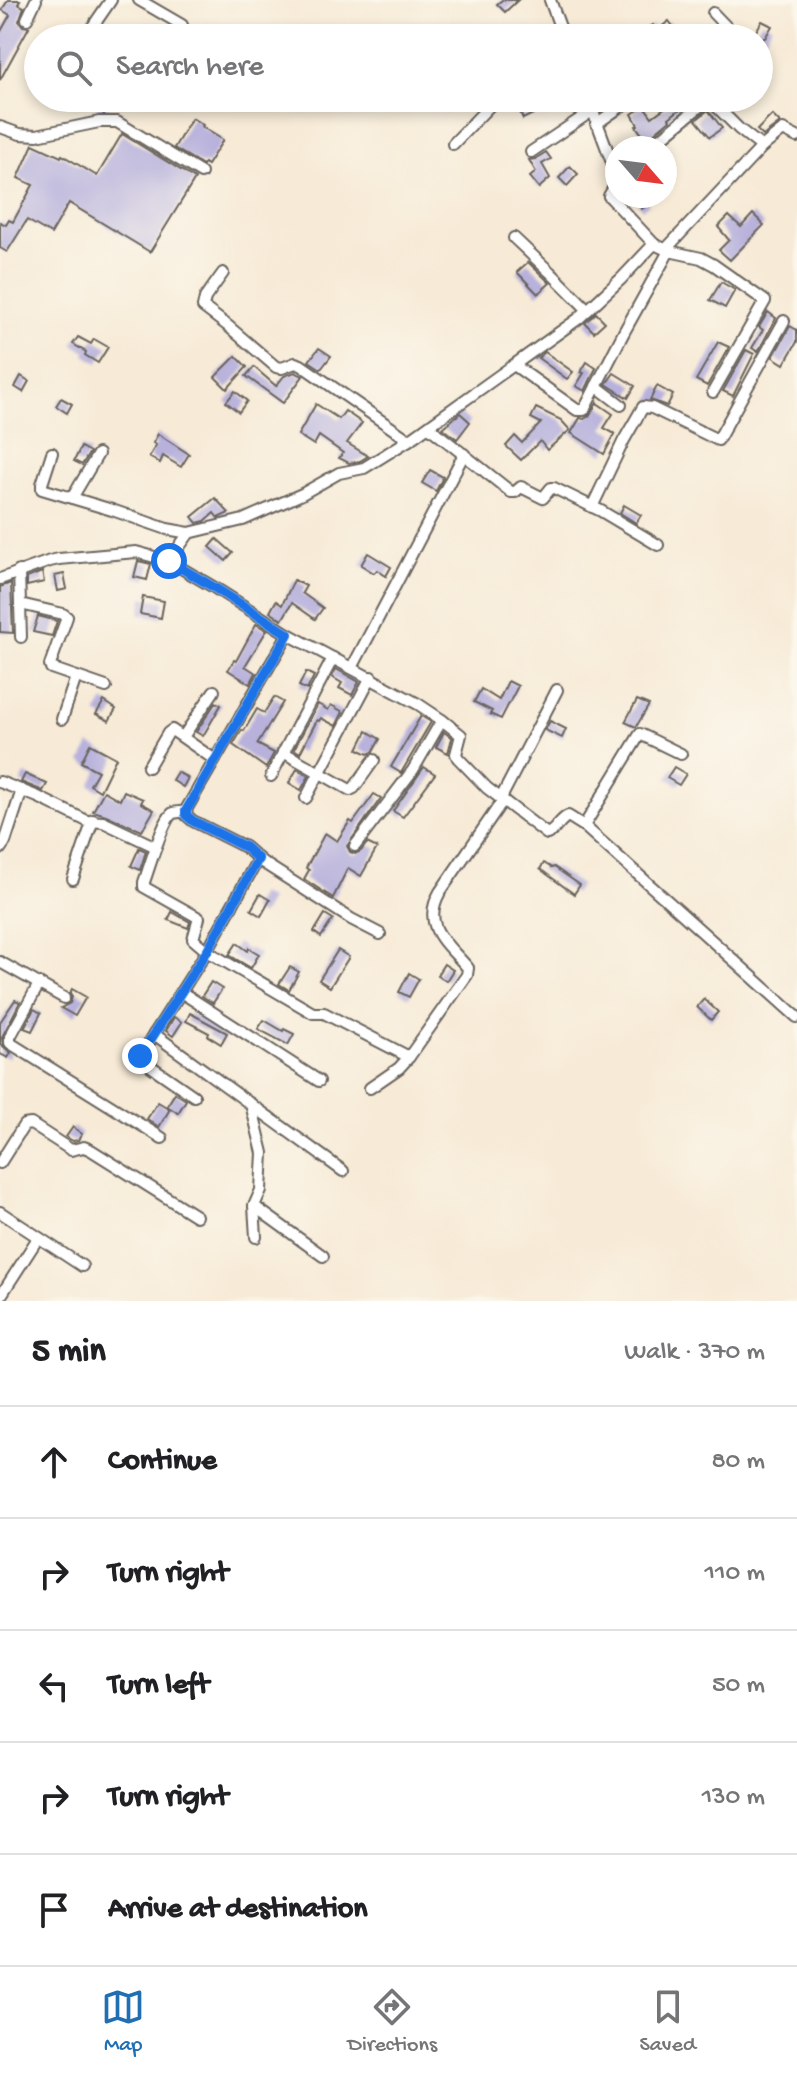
<!DOCTYPE html>
<html lang="en">
<head>
<meta charset="utf-8">
<style>
	body { margin:0; font-family:"Gochi Hand",sans-serif; background:#f6f6f6; color:#202124 }
	.compass { position:absolute; left:605px; top:136px; width:72px; height:72px; border-radius:50%; background:#fff; box-shadow:0 4px 12px #0003; rotate:118deg }
	.stop { position:absolute; width:24px; height:24px; margin:-18px; border:6px solid #1a73e8; border-radius:50%; background:#fff }
	.stop.end { background:#1a73e8; border-color:#fff; box-shadow:0 2px 8px #0008 }
	.list { margin:0; padding:0; list-style:none }
	h2 { display:flex; justify-content:space-between; align-items:center; height:104px; margin:0; padding:0 32px; font-size:34px }
	h2 small { font-size:26px; font-weight:400; color:#757577 }
	.list li { display:grid; grid-template-columns:52px 1fr auto; gap:24px; align-items:center; box-sizing:border-box; height:112px; padding:0 32px; border-top:2px solid #e0e0e0 }
	.list b { display:block; font-size:30px; white-space:nowrap }
	.list em { font-size:26px; font-style:normal; color:#757577 }
	.icon { flex:none; width:44px; height:44px; fill:none; stroke:currentColor; stroke-width:2; stroke-linecap:round; stroke-linejoin:round }
	.map { position:relative; flex:none; width:797px; height:1301px; overflow:hidden }
	.search { position:absolute; background:#fff; box-shadow:0 4px 12px #0003; left:24px; right:24px; top:24px; height:88px; display:flex; align-items:center; gap:20px; box-sizing:border-box; padding:0 28px; border-radius:44px; color:#757577; font-size:30px }
	.sheet { height:664px; background:#fff }
	nav { display:flex; justify-content:space-around; align-items:center; box-sizing:border-box; height:112px; border-top:2px solid #e0e0e0; background:#fff; font-size:22px; color:#757577 }
	nav a { display:grid; justify-items:center; gap:4px }
	nav .on { color:#1f6fb2 }
	.map>svg:first-child { display:block }
</style>
</head>
<body>
<div class="map">
<svg width="797" height="1301" viewBox="0 0 797 1301">
	<rect width="100%" height="100%" fill="#fbf7ec"/>
	<filter id="ink" filterUnits="userSpaceOnUse"><feTurbulence type="fractalNoise" baseFrequency=".0125" numOctaves="2"/><feDisplacementMap in="SourceGraphic" scale="16" xChannelSelector="R" yChannelSelector="G"/><feConvolveMatrix kernelMatrix="1 2 1 2 8 2 1 2 1" color-interpolation-filters="sRGB"/></filter>
	<filter id="wash" filterUnits="userSpaceOnUse"><feTurbulence type="fractalNoise" baseFrequency=".006" numOctaves="4" result="noise"/><feDisplacementMap in="SourceGraphic" scale="32" xChannelSelector="R" yChannelSelector="G"/><feGaussianBlur stdDeviation="1.8" result="paint"/><feColorMatrix in="noise" values="0 0 0 0 0 0 0 0 0 0 0 0 0 0 0 0 0 1.4 0 .05"/><feComposite in="paint" operator="in"/></filter>
	<g filter="url(#wash)">
		<rect width="100%" height="100%" fill="#f7ead6"/>
		<g id="blocks">
			<!-- building -->
			<g fill="#b7b1dc">
				<polygon points="8,0 20,0 18,4 24,7 19,21 23,26 29,27 0,80 0,33 10,15 2,10"/>
				<polygon points="502,0 518,0 505,12 497,4"/>
				<polygon points="669,21 676,30 664,38 646,38 642,32 653,25 656,31"/>
				<polygon points="762,21 772,26 765,38 752,38"/>
				<polygon points="102,98 114,98 104,114 96,108"/>
				<polygon points="528,101 535,113 523,119 517,106"/>
				<polygon points="674,101 680,109 669,118 670,120 646,140 636,126 638,125 632,114 644,106 652,117"/>
				<polygon points="708,110 722,128 710,137 696,120"/>
				<polygon points="772,115 780,123 763,136 757,130"/>
				<polygon points="192,118 203,125 202,127 223,140 207,165 204,163 203,165 174,148"/>
				<polygon points="122,134 195,179 150,252 69,203 51,234 27,220 7,252 0,248 0,222 6,225 9,220 13,222 33,185 18,178 33,144 61,157 62,155 97,176"/>
				<polygon points="546,152 551,159 542,164 550,178 539,188 530,177 536,172 529,160 535,159"/>
				<polygon points="570,166 578,174 567,186 559,178"/>
				<polygon points="632,196 643,196 649,204 642,209"/>
				<polygon points="753,214 764,225 730,260 719,250 729,240 718,227 729,216 741,227"/>
				<polygon points="528,262 550,283 538,294 517,272"/>
				<polygon points="721,282 735,290 725,308 710,300"/>
				<polygon points="768,312 776,318 758,352 752,348 763,330 759,327"/>
				<polygon points="596,313 605,322 594,332 585,323"/>
				<polygon points="790,326 797,330 797,342 784,364 773,357"/>
				<polygon points="78,337 91,344 94,339 108,347 98,363 85,355 86,352 73,344"/>
				<polygon points="718,342 729,347 707,386 696,380"/>
				<polygon points="319,348 331,356 321,369 309,361"/>
				<polygon points="746,350 754,354 733,396 723,391"/>
				<polygon points="545,352 573,372 567,379 538,358"/>
				<polygon points="236,356 247,367 227,389 215,377"/>
				<polygon points="587,362 596,368 585,391 576,386 584,373 581,372"/>
				<polygon points="254,367 276,386 284,376 295,372 303,376 283,403 246,376"/>
				<polygon points="614,373 635,386 628,398 606,384"/>
				<polygon points="21,376 29,381 23,392 15,387"/>
				<polygon points="657,386 673,395 667,406 650,400"/>
				<polygon points="235,391 247,401 239,412 226,402"/>
				<polygon points="61,398 72,404 67,413 56,406"/>
				<polygon points="597,403 613,414 604,428 615,434 604,454 571,433 580,418 584,419 589,416"/>
				<polygon points="316,404 339,419 345,411 362,423 347,443 368,456 360,461 349,463 339,458 343,453 319,436 314,445 298,435"/>
				<polygon points="536,408 561,420 570,430 547,450 540,441 521,460 506,446 515,436 522,443 541,423 531,418"/>
				<polygon points="460,413 470,422 457,439 443,428"/>
				<polygon points="158,434 189,454 181,467 163,456 160,463 149,457 156,445 153,443"/>
				<polygon points="81,447 90,452 82,465 74,461"/>
				<polygon points="430,470 443,477 436,491 422,483"/>
				<polygon points="215,498 229,513 218,518 214,513 205,521 197,523 192,517"/>
				<polygon points="624,505 641,515 636,523 620,513"/>
				<polygon points="217,539 233,553 226,561 210,547"/>
				<polygon points="368,553 391,567 386,576 377,570 374,573 361,565"/>
				<polygon points="138,561 151,564 147,580 134,577"/>
				<polygon points="42,572 44,582 27,586 27,578"/>
				<polygon points="64,574 67,589 58,591 55,576"/>
				<polygon points="294,580 306,586 302,593 323,608 315,619 292,603 282,620 270,612 276,601 282,605"/>
				<polygon points="11,583 13,633 0,632 0,587"/>
				<polygon points="143,597 164,601 161,618 140,614"/>
				<polygon points="38,616 57,621 52,636 33,632"/>
				<polygon points="256,624 267,630 245,666 256,673 250,684 228,670 234,660 236,661"/>
				<polygon points="336,669 359,682 352,695 339,688 342,683 332,677"/>
				<polygon points="306,672 314,676 307,690 299,686"/>
				<polygon points="508,681 518,686 501,719 490,714 492,711 474,702 481,689 499,700"/>
				<polygon points="274,697 283,702 257,744 274,753 266,768 233,745 242,730 244,731 257,709 264,713"/>
				<polygon points="637,700 649,705 636,727 625,722"/>
				<polygon points="104,701 116,709 109,721 96,714"/>
				<polygon points="216,702 221,705 203,736 196,732"/>
				<polygon points="318,704 328,710 331,705 343,712 336,726 321,718 319,721 317,720 300,753 294,749"/>
				<polygon points="421,716 431,722 401,773 391,767"/>
				<polygon points="550,721 566,729 562,738 545,730"/>
				<polygon points="367,731 380,739 373,752 368,754 358,749"/>
				<polygon points="444,732 452,738 448,753 436,747"/>
				<polygon points="90,744 116,758 100,791 90,785 98,771 81,762"/>
				<polygon points="424,767 435,774 403,817 393,811"/>
				<polygon points="674,767 686,774 679,785 667,778"/>
				<polygon points="297,769 309,776 301,790 289,783"/>
				<polygon points="177,772 188,778 183,787 172,780"/>
				<polygon points="25,774 47,784 43,791 21,782"/>
				<polygon points="104,791 120,800 124,791 143,799 141,803 154,810 142,831 106,815 93,811"/>
				<polygon points="374,794 381,798 347,846 350,852 355,854 361,851 367,843 377,848 361,876 348,868 333,898 304,879 309,870 306,868 325,833 337,841 350,821 353,823"/>
				<polygon points="139,848 146,851 140,870 131,866"/>
				<polygon points="544,863 552,868 554,867 580,885 574,894 540,869"/>
				<polygon points="260,894 270,900 261,916 251,910"/>
				<polygon points="172,912 190,922 188,928 168,920"/>
				<polygon points="325,914 333,919 321,937 314,932"/>
				<polygon points="237,943 248,951 249,948 259,954 251,968 229,955"/>
				<polygon points="338,950 349,957 330,987 319,980"/>
				<polygon points="444,964 453,970 446,981 437,975"/>
				<polygon points="290,967 299,972 289,990 279,984"/>
				<polygon points="409,973 419,979 409,997 399,992"/>
				<polygon points="211,982 222,989 213,1003 202,996"/>
				<polygon points="72,989 86,997 75,1016 61,1008 70,1003 72,997 70,993"/>
				<polygon points="704,999 718,1012 711,1020 697,1007"/>
				<polygon points="15,1000 20,1002 2,1037 3,1046 11,1053 8,1058 0,1054 0,1022"/>
				<polygon points="34,1009 41,1013 32,1031 24,1028"/>
				<polygon points="190,1013 227,1033 221,1044 208,1036 209,1033 186,1021"/>
				<polygon points="174,1017 182,1022 173,1036 166,1031"/>
				<polygon points="264,1020 283,1031 284,1029 294,1034 288,1045 258,1029"/>
				<polygon points="175,1093 186,1100 178,1113 167,1106"/>
				<polygon points="158,1102 170,1109 159,1127 147,1119"/>
				<polygon points="73,1127 82,1134 78,1140 73,1141 66,1137"/>
			</g>
		</g>
	</g>
	<g filter="url(#ink)">
		<use href="#blocks" fill-opacity="0" stroke="#69645d" stroke-width="2"/>
		<g fill="none" stroke-linecap="round" stroke-linejoin="round">
			<defs>
				<g id="street">
					<polyline points="139,0 182,25"/>
					<polyline points="550,0 564,38"/>
					<polyline points="713,13 737,38"/>
					<polyline points="27,19 36,0"/>
					<polyline points="88,38 91,29 111,0"/>
					<polyline points="588,98 617,176"/>
					<polyline points="596,124 633,98"/>
					<polyline points="0,127 20,134 37,135 99,122 117,122 201,173"/>
					<polyline points="453,144 497,98"/>
					<polyline points="762,147 783,130 797,137"/>
					<polyline points="649,148 710,98"/>
					<polyline points="531,152 592,111"/>
					<polyline points="617,182 609,196 612,199 654,244 669,251 701,258 714,265 765,301 713,392"/>
					<polyline points="514,238 550,272 588,310"/>
					<polyline points="666,249 762,147 739,129 709,99"/>
					<polyline points="223,273 205,298 203,307 228,326 276,367 282,368 295,363 301,365 409,440"/>
					<polyline points="514,365 577,410 584,410 624,332 669,251"/>
					<polyline points="596,386 621,405"/>
					<polyline points="429,427 511,492 515,492 521,487 543,498 551,488 554,488 601,511 658,545"/>
					<polyline points="52,453 42,484 42,489 112,510 167,529 189,533"/>
					<polyline points="72,498 98,454"/>
					<polyline points="592,507 624,440 643,407 652,408 718,440 784,321"/>
					<polyline points="169,561 189,533 243,520 302,494 339,473 364,468 409,440 578,319 621,279 654,244"/>
					<polyline points="19,571 21,637"/>
					<path d="M0,579L50,561L59,559L136,552L169,561L215,588L288,634L418,704L442,720L461,735L456,754L458,758L487,788L547,834C556,831 559,820 568,816L584,826L797,1017"/>
					<polyline points="20,604 63,614 67,617 50,665 51,668 106,687"/>
					<polyline points="288,634 187,808 186,815 193,821 245,847 262,862 351,919 380,934"/>
					<polyline points="352,668 464,454"/>
					<polyline points="62,719 76,677"/>
					<polyline points="183,737 214,691"/>
					<polyline points="283,752 350,790 354,788 374,760"/>
					<polyline points="148,767 168,733 172,730 215,760"/>
					<polyline points="271,776 333,658"/>
					<polyline points="0,782 38,797 87,821 103,822 156,847"/>
					<polyline points="306,798 371,677"/>
					<polyline points="501,798 557,690"/>
					<path d="M186,811C182,812 176,812 173,813C163,819 149,869 144,882V887L199,918L193,939L207,951L313,1013H324L409,1057"/>
					<polyline points="584,826 640,734 681,754"/>
					<polyline points="355,846 413,770 442,720"/>
					<polyline points="0,849 5,842 22,790"/>
					<polyline points="73,879 93,820"/>
					<polyline points="0,962 64,998"/>
					<polyline points="39,984 10,1037 10,1043 162,1138"/>
					<polyline points="181,992 319,1081"/>
					<polyline points="154,1034 343,1171"/>
					<path d="M370,1088L399,1068L409,1057L467,975L468,968C448,944 420,927 440,892L503,800"/>
					<polyline points="194,1096 139,1058 207,951 258,859"/>
					<polyline points="251,1104 263,1153 261,1190 254,1206 256,1237"/>
					<polyline points="0,1163 24,1125 31,1124 71,1150 84,1147 91,1150 196,1216"/>
					<polyline points="254,1206 323,1256"/>
					<polyline points="0,1212 82,1266"/>
					<polyline points="0,1297 38,1238"/>
				</g>
			</defs>
			<!-- street casing -->
			<use href="#street" stroke="#69645d" stroke-width="14"/>
			<!-- street -->
			<use href="#street" stroke="#fff" stroke-width="10"/>
		</g>
	</g>
	<g fill="none" stroke-linecap="round" stroke-linejoin="round" filter="url(#ink)">
		<!-- route -->
		<polyline stroke="#1a73e8" stroke-width="10" points="140,1056 207,951 258,859 245,847 193,821 186,815 186,811 288,634 215,588 169,561"/>
	</g>
</svg>
<svg class="compass" viewBox="-18 -18 36 36"><path d="M0-13l5 13h-10z" fill="#e53935"/><path d="M0 13l5-13h-10z" fill="#757577"/></svg>
<div class="stop" style="left:169px;top:561px"></div>
<div class="stop end" style="left:140px;top:1056px"></div>
<div class="search"><svg class="icon" aria-label="search" viewBox="0 0 24 24"><circle cx="10" cy="10" r="6"/><path d="M15 15l6 6"/></svg>Search here</div>
</div>
<section class="sheet">
<h2>5 min<small>Walk · 370 m</small></h2>
<ul class="list">
<li><svg class="icon" aria-label="ahead" viewBox="0 0 24 24"><path d="M12 20V5M6 11l6-6 6 6"/></svg><div><b>Continue</b></div><em>80 m</em></li>
<li><svg class="icon" aria-label="right" viewBox="0 0 24 24"><path d="M7 20v-9h11M14 6l5 5-5 5"/></svg><div><b>Turn right</b></div><em>110 m</em></li>
<li><svg class="icon" aria-label="left" viewBox="0 0 24 24"><path d="M17 20v-9H6M10 6l-5 5 5 5"/></svg><div><b>Turn left</b></div><em>50 m</em></li>
<li><svg class="icon" aria-label="right" viewBox="0 0 24 24"><path d="M7 20v-9h11M14 6l5 5-5 5"/></svg><div><b>Turn right</b></div><em>130 m</em></li>
<li><svg class="icon" aria-label="arrive" viewBox="0 0 24 24"><path d="M6 21V4h12l-3 4 3 4H6"/></svg><div><b>Arrive at destination</b></div></li>
</ul>
</section>
<nav>
<a class="on"><svg class="icon" aria-label="map" viewBox="0 0 24 24"><path d="M3 6l6-2 6 2 6-2v14l-6 2-6-2-6 2zM9 4v14M15 6v14"/></svg>Map</a>
<a><svg class="icon" aria-label="directions" viewBox="0 0 24 24"><path d="M12 3l9 9-9 9-9-9zM9 14v-3h6M13 9l2 2-2 2"/></svg>Directions</a>
<a><svg class="icon" aria-label="saved" viewBox="0 0 24 24"><path d="M7 4h10v16l-5-4-5 4z"/></svg>Saved</a>
</nav>
</body>
</html>
